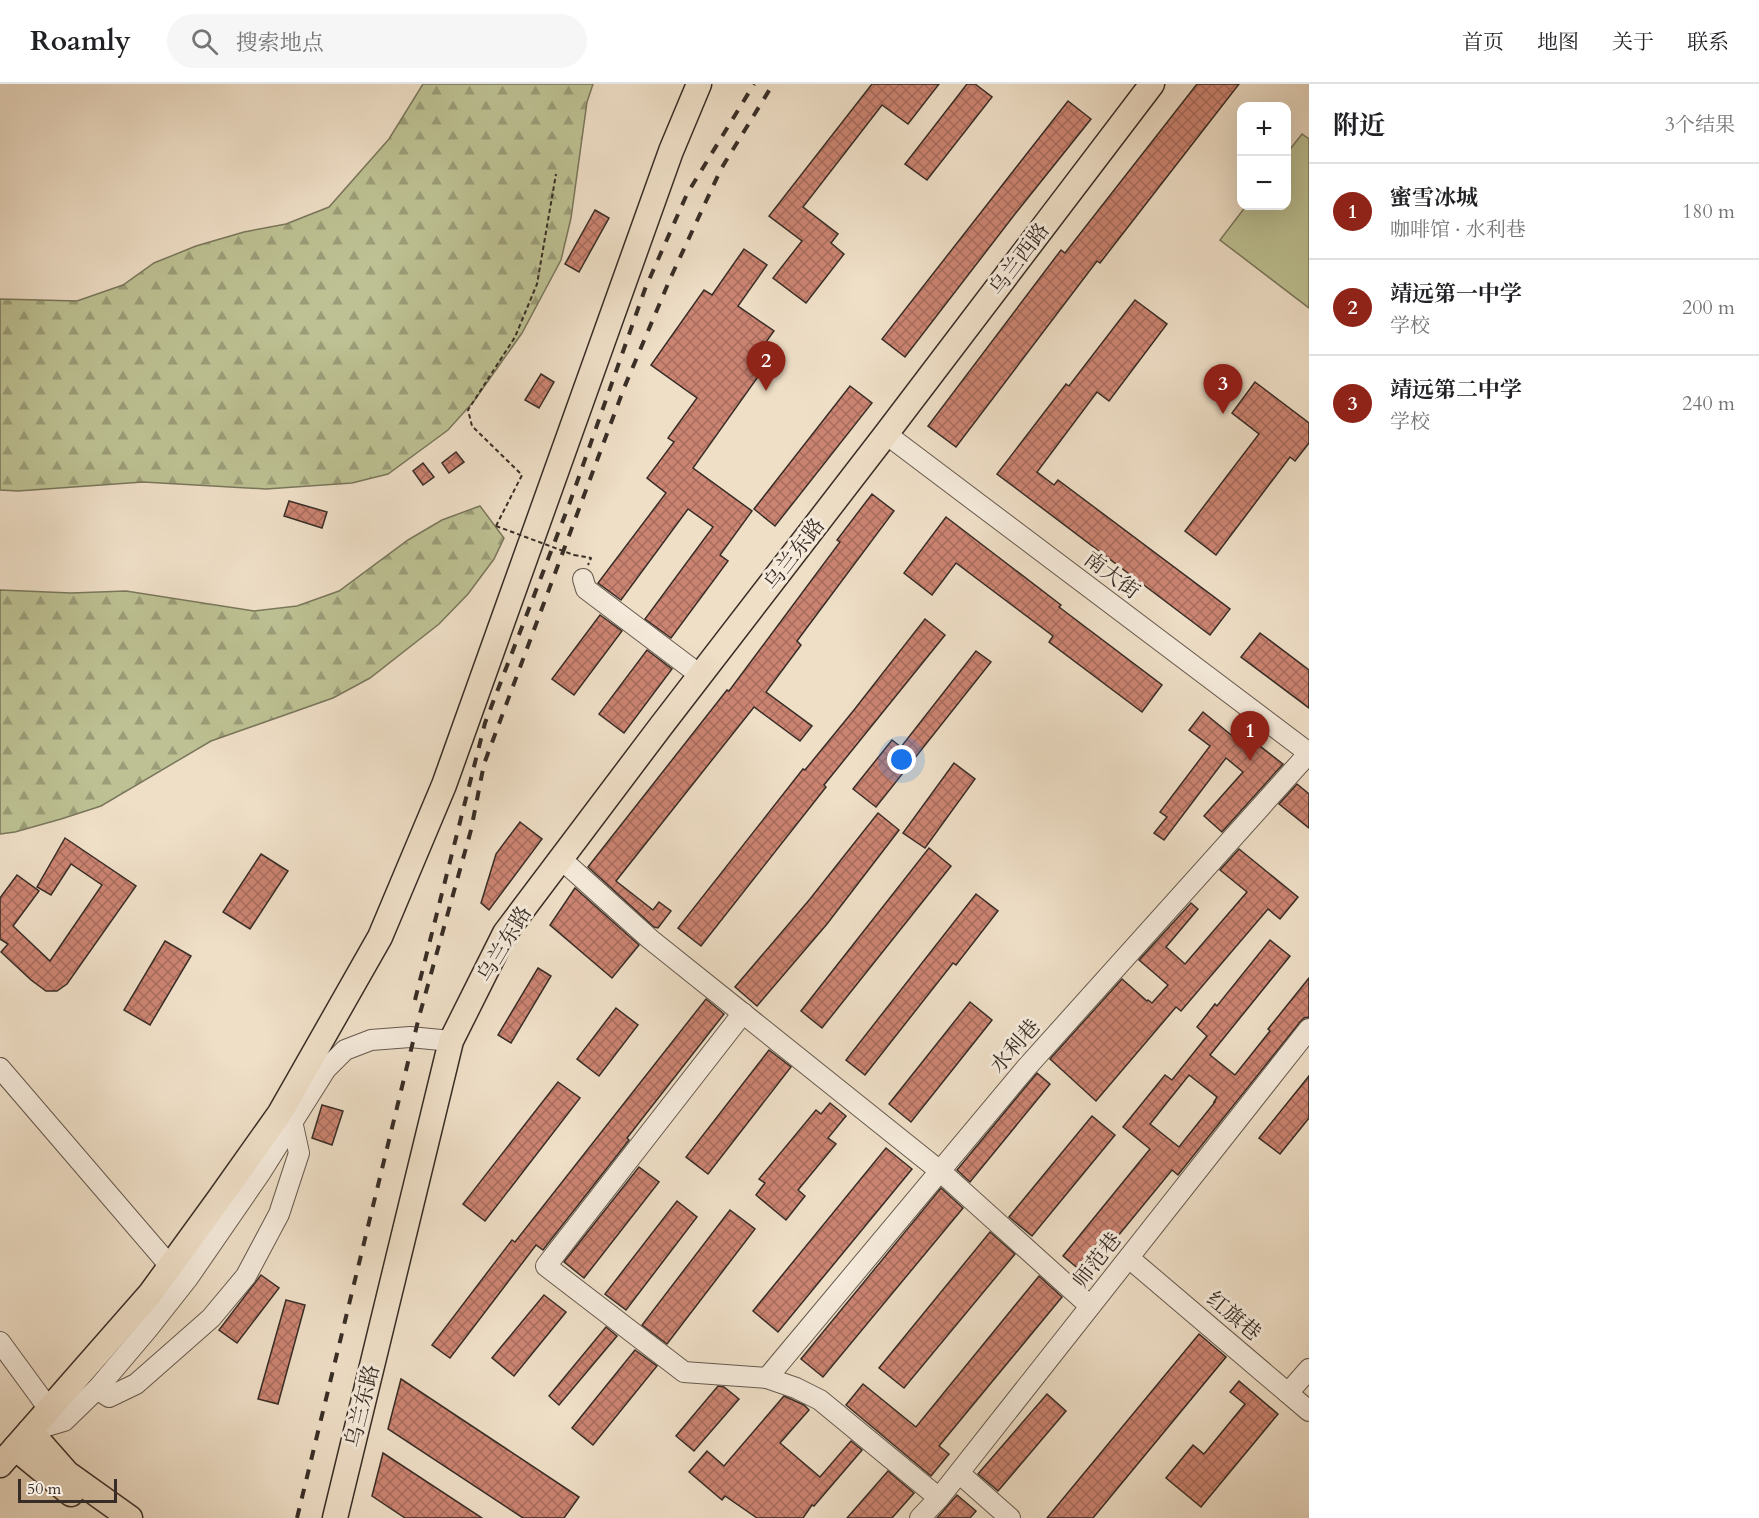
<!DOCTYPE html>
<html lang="zh">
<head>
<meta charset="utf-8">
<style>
	body { margin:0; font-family:Cardo,"Noto Serif SC",serif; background:#f6f6f6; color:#202124 }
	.controls { position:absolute; right:18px; top:18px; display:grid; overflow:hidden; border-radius:12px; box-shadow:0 6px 24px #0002 }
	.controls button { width:54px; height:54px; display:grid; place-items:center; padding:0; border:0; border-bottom:2px solid #e0e0e0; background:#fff; color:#202124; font:30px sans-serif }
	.scale { position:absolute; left:18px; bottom:15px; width:99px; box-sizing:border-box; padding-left:6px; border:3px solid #382d26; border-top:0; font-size:16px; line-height:21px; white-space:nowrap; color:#382d26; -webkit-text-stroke:4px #f5eadb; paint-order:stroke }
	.you { position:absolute; left:902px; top:676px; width:21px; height:21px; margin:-15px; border:4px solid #fff; border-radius:50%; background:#1a73e8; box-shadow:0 0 0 9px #1a73e833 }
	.badge { display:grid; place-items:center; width:39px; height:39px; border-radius:50%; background:#8f2418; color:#fff; font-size:20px; font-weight:700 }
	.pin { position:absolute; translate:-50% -50px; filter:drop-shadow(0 2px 3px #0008) }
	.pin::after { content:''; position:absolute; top:32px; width:21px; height:18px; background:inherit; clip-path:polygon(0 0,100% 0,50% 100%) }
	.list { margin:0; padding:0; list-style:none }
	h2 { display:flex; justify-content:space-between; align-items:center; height:78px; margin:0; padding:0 24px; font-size:26px }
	h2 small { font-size:20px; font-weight:400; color:#757577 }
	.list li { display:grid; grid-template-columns:39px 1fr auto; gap:18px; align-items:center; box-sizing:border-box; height:96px; padding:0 24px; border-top:2px solid #e0e0e0 }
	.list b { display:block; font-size:22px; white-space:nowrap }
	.list p { margin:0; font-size:20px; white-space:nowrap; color:#757577 }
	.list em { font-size:20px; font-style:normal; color:#757577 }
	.icon { flex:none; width:33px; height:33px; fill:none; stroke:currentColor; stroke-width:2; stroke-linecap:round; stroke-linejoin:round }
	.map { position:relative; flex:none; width:1309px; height:1434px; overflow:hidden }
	header { display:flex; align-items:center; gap:36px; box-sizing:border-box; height:84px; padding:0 30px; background:#fff; border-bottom:2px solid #e0e0e0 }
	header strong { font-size:28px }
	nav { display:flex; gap:33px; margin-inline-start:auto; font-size:21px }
	.search { width:420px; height:54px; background:#f6f6f6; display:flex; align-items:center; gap:15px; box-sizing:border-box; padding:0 21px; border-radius:33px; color:#757577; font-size:22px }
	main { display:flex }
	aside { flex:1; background:#fff }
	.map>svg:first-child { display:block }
</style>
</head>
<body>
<header>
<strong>Roamly</strong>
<div class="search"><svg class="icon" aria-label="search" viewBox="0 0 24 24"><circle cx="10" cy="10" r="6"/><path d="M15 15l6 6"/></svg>搜索地点</div>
<nav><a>首页</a><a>地图</a><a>关于</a><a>联系</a></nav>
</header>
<main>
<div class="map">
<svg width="1309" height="1434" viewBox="0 0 1309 1434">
	<defs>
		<pattern id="forest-firs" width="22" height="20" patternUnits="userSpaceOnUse" patternTransform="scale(1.5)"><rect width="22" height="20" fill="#bdc193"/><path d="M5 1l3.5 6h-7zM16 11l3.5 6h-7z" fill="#9b9d78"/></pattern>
		<pattern id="building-cross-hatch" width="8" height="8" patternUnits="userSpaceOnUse" patternTransform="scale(1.5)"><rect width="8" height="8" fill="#cc8472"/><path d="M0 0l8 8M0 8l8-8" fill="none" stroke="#a76c5d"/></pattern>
	</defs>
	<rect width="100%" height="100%" fill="#efdfc7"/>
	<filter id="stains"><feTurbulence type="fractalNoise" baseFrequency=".00333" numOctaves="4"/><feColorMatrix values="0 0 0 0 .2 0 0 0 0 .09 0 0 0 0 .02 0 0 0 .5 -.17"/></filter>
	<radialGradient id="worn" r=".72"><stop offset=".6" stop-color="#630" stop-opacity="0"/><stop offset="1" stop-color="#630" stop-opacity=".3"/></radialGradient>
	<!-- grass -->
	<polygon fill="#bdc193" stroke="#7a775c" stroke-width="1.5" points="1302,50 1309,55 1309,224 1220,156 1246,122 1286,122 1287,69"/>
	<!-- forest -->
	<g fill="url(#forest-firs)" stroke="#7a775c" stroke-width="1.5">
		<polygon points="423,0 593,0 587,18 571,134 561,176 522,249 474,317 448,346 388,390 352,399 266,405 143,398 18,407 0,406 0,215 77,217 123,201 154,179 196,162 244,148 286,140 329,123 389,55"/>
		<polygon points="480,422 504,454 494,475 468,510 439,540 370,594 333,614 211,657 101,722 61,735 15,748 0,750 0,506 71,509 126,507 254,527 297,522 339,507 408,456 442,436"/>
	</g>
	<!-- building -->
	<g fill="url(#building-cross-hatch)" stroke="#382d26" stroke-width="1.5" fill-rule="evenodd">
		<polygon points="872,0 939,0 908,40 882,21 803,123 838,150 831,159 844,170 806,219 773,194 802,157 769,132"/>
		<polygon points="967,0 975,0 992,13 927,96 905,80"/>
		<polygon points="1197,0 1239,0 1100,179 1097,177 956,363 928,342 1061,166 1065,169"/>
		<polygon points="1068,17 1091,35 1015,130 905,273 882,255"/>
		<polygon points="595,126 609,134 579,188 565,180"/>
		<polygon points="744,165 767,181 738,222 774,247 766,258 777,266 693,384 752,427 720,471 728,477 671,554 645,535 713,443 688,425 621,516 598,499 666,409 647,394 674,358 668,354 697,314 651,281 704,206 712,211"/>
		<polygon points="1135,216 1167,240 1109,317 1097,308 1037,388 1054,401 1058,396 1230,525 1210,551 997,390 1066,300 1069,302"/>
		<polygon points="541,290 554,298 539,324 525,316"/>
		<polygon points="1255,298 1309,339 1309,359 1295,377 1290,373 1216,471 1185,447 1259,350 1232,329"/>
		<polygon points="850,302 872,319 775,442 754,425"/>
		<polygon points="456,368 464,378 449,389 442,379"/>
		<polygon points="423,379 434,393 423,401 413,387"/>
		<polygon points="872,410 894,427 797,557 801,561 766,608 812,642 800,657 754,623 616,797 653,826 659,818 671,827 658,844 654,843 588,783 727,606 729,607 840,458 837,456"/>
		<polygon points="289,417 327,428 322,444 284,432"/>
		<polygon points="946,433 1061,521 1059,523 1162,601 1142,628 1049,558 1053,552 956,479 932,511 904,489"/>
		<polygon points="600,531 622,547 574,611 552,595"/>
		<polygon points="925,535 945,551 824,701 826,703 701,862 678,844 803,685 805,686 854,626"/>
		<polygon points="1260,549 1309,586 1309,624 1241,573"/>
		<polygon points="647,566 672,585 624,649 599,630"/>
		<polygon points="976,567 991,578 876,723 853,705 892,656 901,663"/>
		<polygon points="1203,628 1241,659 1247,652 1283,680 1222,748 1204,732 1243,688 1226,674 1164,756 1154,749 1167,733 1160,728 1210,662 1189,646"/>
		<polygon points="954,679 975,695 925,764 903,749"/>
		<polygon points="1297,700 1309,710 1309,744 1279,720"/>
		<polygon points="878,729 899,746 827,840 757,922 735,903 810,815"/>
		<polygon points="520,738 542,755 489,826 481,819 496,770"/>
		<polygon points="65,754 136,802 67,900 57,907 46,907 31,896 1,868 8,860 0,855 0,814 17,791 39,807 13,842 50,877 102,801 71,780 51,811 37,803"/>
		<polygon points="929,764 951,782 822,944 801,927"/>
		<polygon points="1239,765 1298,813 1280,835 1268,825 1181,927 1176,923 1096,1017 1050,975 1122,895 1147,917 1148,916 1152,919 1168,901 1139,876 1191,819 1198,825 1166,863 1185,880 1247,808 1220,786"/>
		<polygon points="261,770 288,787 250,845 223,828"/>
		<polygon points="575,804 639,861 612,894 550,841"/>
		<polygon points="976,810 998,827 956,881 953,879 865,991 846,976"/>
		<path d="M1270,856L1290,872L1210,971L1235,991L1270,947L1268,945L1309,894V933L1304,934L1300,938L1178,1091L1172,1086L1086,1191L1063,1172L1150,1065L1123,1043L1165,991L1172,996L1207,952L1197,943L1215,920L1217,922ZM1189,991L1217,1013L1214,1018H1215L1179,1063L1150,1040Z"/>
		<polygon points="165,857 191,872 150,941 124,926"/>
		<polygon points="538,884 551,892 511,959 498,951"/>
		<polygon points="706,915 724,930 627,1054 629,1056 543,1166 536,1161 450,1274 432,1261 512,1156 515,1158"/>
		<polygon points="970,918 992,936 911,1038 889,1020"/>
		<polygon points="616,924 638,941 599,992 577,975"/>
		<polygon points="769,966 791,983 708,1090 686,1073"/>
		<polygon points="1037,989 1050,1000 970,1098 957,1086"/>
		<polygon points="1309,992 1309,1034 1280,1070 1259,1054"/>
		<polygon points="558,998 580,1014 485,1137 463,1120"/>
		<polygon points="830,1019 846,1032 828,1054 836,1060 798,1106 805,1112 786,1136 756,1111 765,1099 759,1095 816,1026 821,1030"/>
		<polygon points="322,1021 343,1027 332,1061 312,1054"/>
		<polygon points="1092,1032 1115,1051 1032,1152 1009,1133"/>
		<polygon points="886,1064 912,1085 778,1248 753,1227"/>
		<polygon points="639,1083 659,1098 584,1194 564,1178"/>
		<polygon points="941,1104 963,1124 823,1293 801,1275"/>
		<polygon points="677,1117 697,1133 626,1226 605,1210"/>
		<polygon points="730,1126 755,1145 667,1260 642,1241"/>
		<polygon points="990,1148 1015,1170 904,1304 879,1284"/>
		<polygon points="261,1191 279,1204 237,1259 219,1246"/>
		<polygon points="1039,1192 1062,1213 939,1362 949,1370 931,1392 846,1321 863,1300 916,1343"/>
		<polygon points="544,1211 566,1228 514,1292 492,1274"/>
		<polygon points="286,1216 305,1221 278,1320 258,1315"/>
		<polygon points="606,1243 617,1252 559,1321 549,1312"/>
		<polygon points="1199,1250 1226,1273 1093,1434 1047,1434"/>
		<polygon points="635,1266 657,1282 593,1361 572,1344"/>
		<polygon points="401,1295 579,1413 564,1434 523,1434 388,1345"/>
		<polygon points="1239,1297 1278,1330 1201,1423 1166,1394 1193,1361 1204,1370 1245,1320 1230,1308"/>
		<polygon points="718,1302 724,1303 739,1315 694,1367 676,1352"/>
		<polygon points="1047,1310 1066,1327 998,1407 978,1390"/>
		<polygon points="784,1312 804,1321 809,1326 780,1359 820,1393 851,1357 862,1366 814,1422 812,1421 803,1434 757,1434 725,1412 722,1416 689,1388 707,1367 724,1382"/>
		<polygon points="383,1369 482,1434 405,1434 372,1412"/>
		<polygon points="888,1387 914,1409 892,1434 847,1434"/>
		<polygon points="957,1411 976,1427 970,1434 937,1434"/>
	</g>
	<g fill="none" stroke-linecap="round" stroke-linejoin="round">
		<defs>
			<g id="minor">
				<polyline points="886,350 1309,669"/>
				<polyline points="583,495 586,505 700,591"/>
				<polyline points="561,775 650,855 940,1087 1090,1222"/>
				<polyline points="743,929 546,1182 684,1288 767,1294 796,1304 820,1316 939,1414"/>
				<polyline points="0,984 170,1182"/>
				<polyline points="1129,1174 1309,1327"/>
				<polyline points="0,1258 49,1325"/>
				<polyline points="767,1294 1026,984 1309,669"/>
				<polyline points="97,1305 109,1313 136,1300 211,1234 246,1192 279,1130 299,1069 292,1037"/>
				<polyline points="1288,1309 1309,1285"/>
				<polyline points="30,1347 64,1337 97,1305 147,1246 188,1194 261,1088 326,985 345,966 371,956 410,953 451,957"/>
				<polyline points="959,1389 1010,1434"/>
				<polyline points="920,1434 939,1414 1309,945"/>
			</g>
			<g id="major">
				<polyline points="30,1347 67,1389 130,1434"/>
				<polyline points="15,1364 71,1410"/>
				<polyline points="0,1381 150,1210 219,1115 280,1029 380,853 444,701 671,67 699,0"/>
				<polyline points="335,1434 451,957 505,849 661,642 886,350 1152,0"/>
			</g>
		</defs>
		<!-- minor casing -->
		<use href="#minor" stroke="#665a4e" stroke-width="22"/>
		<!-- major casing -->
		<use href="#major" stroke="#382d26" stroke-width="27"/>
		<!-- path -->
		<g stroke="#382d26" stroke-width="2" stroke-dasharray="4.5 3" stroke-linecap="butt">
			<polyline points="496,442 522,391 472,342 468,326 515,253 537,200 556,90"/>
			<polyline points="574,471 591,474 588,481"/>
		</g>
		<!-- minor -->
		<use href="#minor" stroke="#f5eadb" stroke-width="20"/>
		<!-- major -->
		<use href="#major" stroke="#efdfc7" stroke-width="24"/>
		<!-- rail -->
		<g stroke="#382d26" stroke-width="4" stroke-dasharray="10 10" stroke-linecap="butt">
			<polyline points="415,916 485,639 570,418 645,205 687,110 754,0"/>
			<polyline points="297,1434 419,933 471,746 484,680 624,304 670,195 721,85 773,0"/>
		</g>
		<!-- path-bridge -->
		<polyline stroke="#382d26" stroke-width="2" stroke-dasharray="4.5 3" stroke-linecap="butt" points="496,442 574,471"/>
	</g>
	<g text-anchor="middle" stroke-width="6" stroke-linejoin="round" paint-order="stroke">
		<!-- street labels -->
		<g font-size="21" fill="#382d26" stroke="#f5eadb">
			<text transform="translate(1019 175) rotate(-53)" y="7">乌兰西路</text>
			<text transform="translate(794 470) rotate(-52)" y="7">乌兰东路</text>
			<text transform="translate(1112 491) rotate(37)" y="7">南大街</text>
			<text transform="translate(504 860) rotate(-59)" y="7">乌兰东路</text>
			<text transform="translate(1015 962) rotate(-49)" y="7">水利巷</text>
			<text transform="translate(1097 1176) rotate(-52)" y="7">师范巷</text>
			<text transform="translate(1234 1232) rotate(40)" y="7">红旗巷</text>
			<text transform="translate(362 1322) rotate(-76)" y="7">乌兰东路</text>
		</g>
	</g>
	<rect width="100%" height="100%" filter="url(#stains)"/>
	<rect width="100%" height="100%" fill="url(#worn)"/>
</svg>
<div class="controls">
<button>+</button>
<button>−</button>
</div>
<div class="scale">50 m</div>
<div class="you"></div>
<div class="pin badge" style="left:1250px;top:677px">1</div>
<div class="pin badge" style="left:766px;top:307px">2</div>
<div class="pin badge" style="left:1223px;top:330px">3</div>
</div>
<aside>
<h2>附近<small>3个结果</small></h2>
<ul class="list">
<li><span class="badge">1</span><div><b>蜜雪冰城</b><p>咖啡馆 · 水利巷</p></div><em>180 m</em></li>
<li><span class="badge">2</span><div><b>靖远第一中学</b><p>学校</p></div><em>200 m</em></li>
<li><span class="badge">3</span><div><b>靖远第二中学</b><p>学校</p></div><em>240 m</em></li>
</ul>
</aside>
</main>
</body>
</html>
